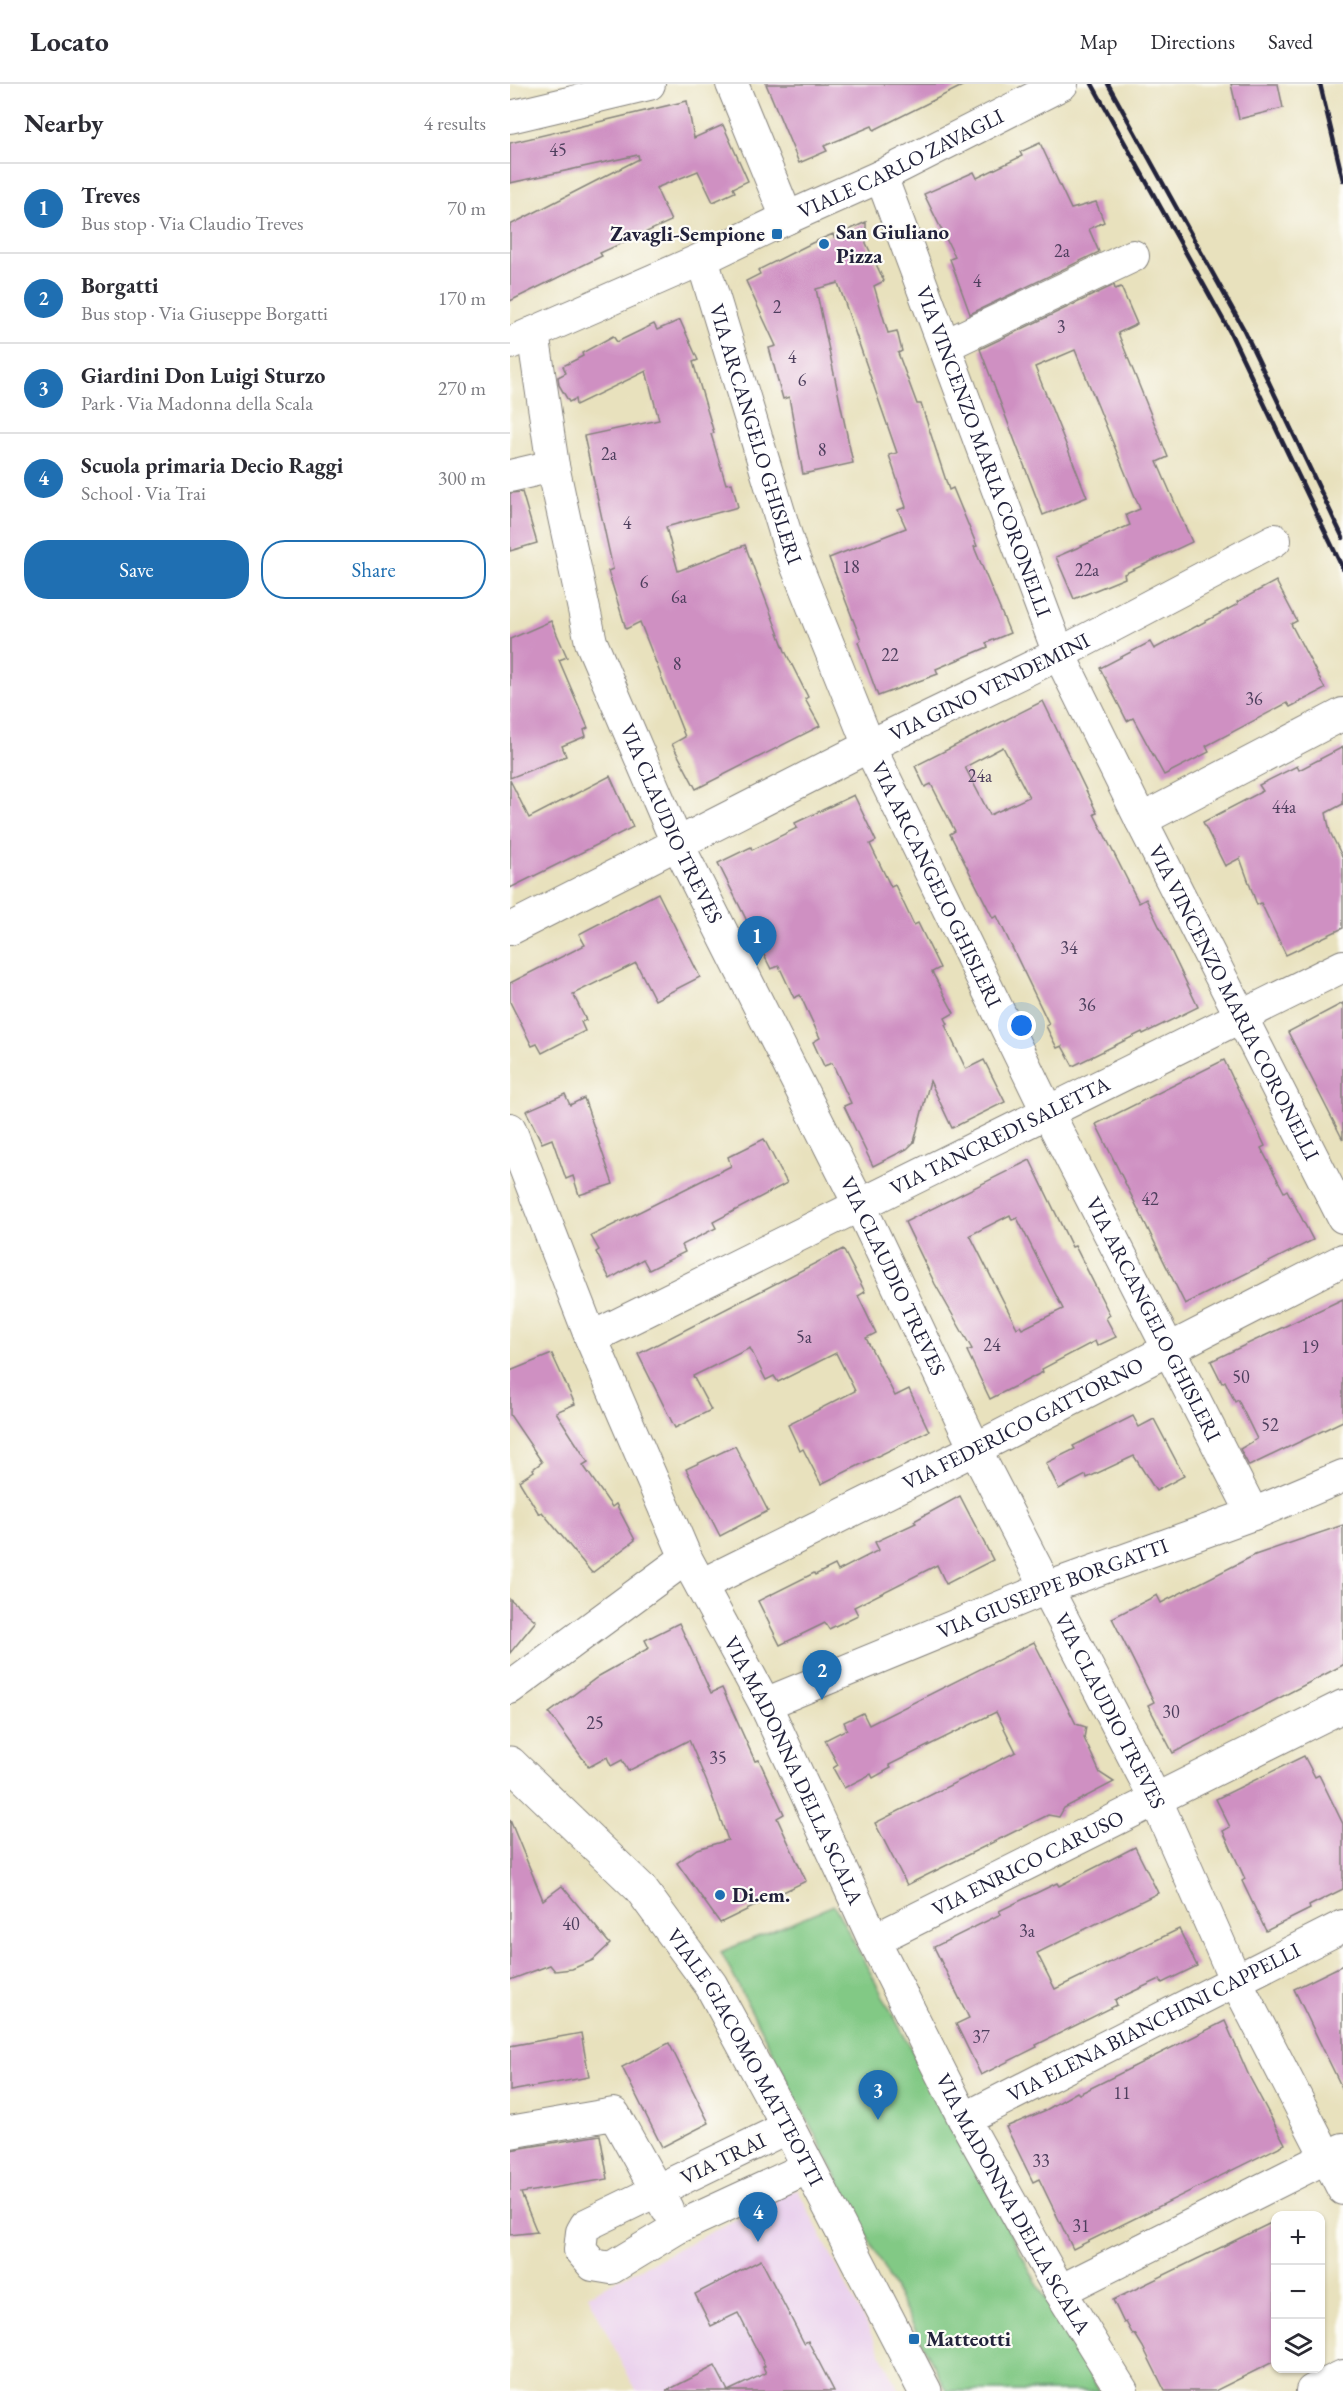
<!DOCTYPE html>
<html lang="en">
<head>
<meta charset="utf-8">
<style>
	body { margin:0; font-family:"EB Garamond",serif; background:#f7f7f7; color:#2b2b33 }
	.controls { position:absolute; right:18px; bottom:18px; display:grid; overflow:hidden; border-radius:12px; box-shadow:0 2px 4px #0004 }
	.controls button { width:54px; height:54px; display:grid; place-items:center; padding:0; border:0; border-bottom:2px solid #e1e1e2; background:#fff; color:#2b2b33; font:30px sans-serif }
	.you { position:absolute; left:512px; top:942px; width:21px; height:21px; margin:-15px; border:4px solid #fff; border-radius:50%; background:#1a73e8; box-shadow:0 0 0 9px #1a73e833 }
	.badge { display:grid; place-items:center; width:39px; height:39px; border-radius:50%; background:#1f6fb2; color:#fff; font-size:20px; font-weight:700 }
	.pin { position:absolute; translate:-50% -50px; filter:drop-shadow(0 2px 3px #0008) }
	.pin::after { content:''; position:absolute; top:32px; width:21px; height:18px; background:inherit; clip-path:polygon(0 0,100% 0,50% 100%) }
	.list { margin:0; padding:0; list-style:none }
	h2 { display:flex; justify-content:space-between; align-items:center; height:78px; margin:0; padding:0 24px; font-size:26px }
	h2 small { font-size:20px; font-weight:400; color:#7c7c81 }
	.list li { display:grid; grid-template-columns:39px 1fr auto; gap:18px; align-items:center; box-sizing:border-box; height:90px; padding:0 24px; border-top:2px solid #e1e1e2 }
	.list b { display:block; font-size:22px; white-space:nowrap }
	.list p { margin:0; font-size:20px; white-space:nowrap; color:#7c7c81 }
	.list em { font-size:20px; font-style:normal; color:#7c7c81 }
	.actions { display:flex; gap:12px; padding:18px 24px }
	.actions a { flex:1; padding:14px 0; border:2px solid #1f6fb2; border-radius:24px; text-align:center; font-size:21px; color:#1f6fb2 }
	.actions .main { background:#1f6fb2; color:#fff }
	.icon { flex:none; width:33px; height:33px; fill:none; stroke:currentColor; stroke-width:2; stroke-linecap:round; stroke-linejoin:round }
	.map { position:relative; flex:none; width:833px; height:2307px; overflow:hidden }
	header { display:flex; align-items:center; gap:36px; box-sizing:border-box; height:84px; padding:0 30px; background:#fff; border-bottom:2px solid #e1e1e2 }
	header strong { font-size:28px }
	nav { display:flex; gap:33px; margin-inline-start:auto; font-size:21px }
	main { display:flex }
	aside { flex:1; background:#fff }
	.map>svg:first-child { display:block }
</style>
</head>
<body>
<header>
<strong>Locato</strong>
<nav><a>Map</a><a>Directions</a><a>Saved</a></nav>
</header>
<main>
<aside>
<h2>Nearby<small>4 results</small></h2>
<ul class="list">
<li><span class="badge">1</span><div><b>Treves</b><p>Bus stop · Via Claudio Treves</p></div><em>70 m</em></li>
<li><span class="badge">2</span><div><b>Borgatti</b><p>Bus stop · Via Giuseppe Borgatti</p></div><em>170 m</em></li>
<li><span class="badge">3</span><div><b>Giardini Don Luigi Sturzo</b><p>Park · Via Madonna della Scala</p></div><em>270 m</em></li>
<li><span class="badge">4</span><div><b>Scuola primaria Decio Raggi</b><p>School · Via Trai</p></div><em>300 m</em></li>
</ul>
<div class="actions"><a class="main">Save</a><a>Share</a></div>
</aside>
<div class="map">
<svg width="833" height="2307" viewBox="0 0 833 2307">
	<rect width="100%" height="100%" fill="#fdfcf7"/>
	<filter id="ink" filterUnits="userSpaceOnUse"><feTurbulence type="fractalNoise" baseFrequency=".0167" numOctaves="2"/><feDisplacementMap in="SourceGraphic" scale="12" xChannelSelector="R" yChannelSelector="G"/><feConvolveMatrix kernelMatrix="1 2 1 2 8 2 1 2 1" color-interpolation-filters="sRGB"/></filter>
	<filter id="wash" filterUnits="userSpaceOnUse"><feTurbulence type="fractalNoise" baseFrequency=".008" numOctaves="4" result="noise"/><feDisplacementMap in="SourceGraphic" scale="24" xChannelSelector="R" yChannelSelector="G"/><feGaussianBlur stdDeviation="1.35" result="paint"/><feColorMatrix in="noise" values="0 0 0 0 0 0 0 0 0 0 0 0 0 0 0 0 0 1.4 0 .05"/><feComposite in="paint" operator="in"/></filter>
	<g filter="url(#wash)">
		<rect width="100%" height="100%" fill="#e8e1bd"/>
		<!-- built -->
		<polygon fill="#ead1ed" points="287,2104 390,2307 126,2307 78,2211"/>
		<!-- green -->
		<polygon fill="#82c985" stroke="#527660" stroke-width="1.5" points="324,1821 530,2205 590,2307 437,2307 211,1868"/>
		<g id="blocks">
			<!-- building -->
			<g fill="#cf90c2" fill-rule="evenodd">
				<polygon points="256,0 456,0 364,46 362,42 314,62 317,67 289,79"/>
				<polygon points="721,0 768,0 773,24 729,35"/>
				<polygon points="177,17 184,54 213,41 238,97 223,104 225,108 203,118 188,87 146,104 161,137 90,169 92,172 0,217 0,141 129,75 128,71 0,99 0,59"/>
				<polygon points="530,59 561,125 586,118 594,138 579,145 589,168 460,230 440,175 445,173 414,110 464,88 467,94 512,72 510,68"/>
				<polygon points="356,138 356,159 374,197 364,202 378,249 387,247 392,267 388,269 407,320 411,320 439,406 443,404 467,462 464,463 500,549 476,559 478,563 426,585 428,590 368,612 348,558 351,556 319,474 396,444 388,426 396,423 379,371 387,369 328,199 306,205 343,379 293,390 279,313 273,315 259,264 266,262 236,197 250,190 248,186 302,159 323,150 324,153"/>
				<polygon points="604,201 605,205 611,203 627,240 608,249 658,373 647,378 682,458 614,490 615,494 564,515 546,473 620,441 616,431 630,425 565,266 525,283 577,413 533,431 470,265"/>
				<polygon points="170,236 188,276 183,278 204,349 201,350 216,400 222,399 228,423 156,443 168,487 235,461 275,567 298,613 295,615 310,642 186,705 162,660 175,653 130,538 116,545 98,487 103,485 74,352 149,336 136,287 66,321 65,315 59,318 49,301 48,293 56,289 53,282 73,272 72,269 103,252 107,258 144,240 147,246"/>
				<polygon points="12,408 27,459 0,467 0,409"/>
				<polygon points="766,497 787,537 781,540 815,605 780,623 777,619 696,662 699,668 654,691 623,634 617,637 590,584 640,558 644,565 728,520 727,518"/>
				<polygon points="41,537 57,573 49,576 78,644 74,646 76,652 52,662 56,672 0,694 0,555"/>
				<path d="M533,617L587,729L584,730L629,819L636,815L688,923L633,950L632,948L563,982L552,962L547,964L536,942L539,940L487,832L483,834L440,750L445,747L421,700L415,703L405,682ZM493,663L519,713L480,731L455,683Z"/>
				<polygon points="833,663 833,720 816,729 820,748 833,774 833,844 776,871 751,819 747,821 730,774 715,782 693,738 753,707 749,701 787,682 789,686"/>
				<polygon points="100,692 123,743 0,804 0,696 19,734"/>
				<polygon points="344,711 366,757 360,760 381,803 385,801 404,841 408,839 430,884 422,888 444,929 435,934 438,940 435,941 456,985 474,976 495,1018 442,1044 420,997 404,1058 397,1065 363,1082 334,1022 341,1019 322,979 314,982 303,958 310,954 290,911 284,914 269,882 261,885 208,779 241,763 242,766 287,744 285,739"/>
				<polygon points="148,809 190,893 145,916 126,879 63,910 76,936 71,938 75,947 32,969 27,960 22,962 0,918 0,899 75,861 69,850"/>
				<polygon points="833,919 833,1056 778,948"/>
				<polygon points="714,976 755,1062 751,1064 774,1108 777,1106 803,1156 675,1220 586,1040"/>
				<polygon points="55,1010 60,1021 74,1014 103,1100 69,1111 63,1092 56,1095 42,1055 32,1059 16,1027"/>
				<polygon points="254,1055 277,1099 203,1138 206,1144 172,1161 175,1168 139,1186 133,1175 100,1195 86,1168 89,1166 81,1152 221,1082 218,1073"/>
				<path d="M520,1076L562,1163L565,1162L600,1231L596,1234L606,1253L587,1262L585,1257L532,1285L533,1288L480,1315L457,1267L462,1265L425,1200L395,1138ZM500,1131L502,1136L507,1134L553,1225L512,1245L510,1242L507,1244L460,1151Z"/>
				<polygon points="333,1165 355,1208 348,1212 366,1249 356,1254 385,1312 399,1305 419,1347 311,1400 293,1365 290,1367 278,1341 345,1307 326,1269 268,1298 264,1292 256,1296 240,1264 183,1292 201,1326 165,1344 128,1270"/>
				<polygon points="833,1215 833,1337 739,1382 730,1365 747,1355 728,1316 725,1318 715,1297 712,1299 701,1277"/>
				<polygon points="42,1270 65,1320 46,1328 78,1378 73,1381 102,1423 106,1420 125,1456 82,1489 32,1428 29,1430 9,1397 24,1387 23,1385 32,1378 0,1331 0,1287"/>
				<polygon points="623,1332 629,1343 644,1335 674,1392 646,1407 624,1372 577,1394 576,1391 549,1405 536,1379 565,1365 563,1362"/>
				<polygon points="225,1362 258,1427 210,1452 176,1385"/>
				<polygon points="450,1412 483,1476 436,1500 427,1481 344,1523 348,1531 319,1545 315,1539 270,1561 248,1517 304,1489 305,1491 325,1481 328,1487 369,1466 365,1458 406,1439 404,1437"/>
				<polygon points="833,1441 833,1581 663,1669 638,1621 644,1618 602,1534 647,1511 651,1519 745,1471"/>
				<polygon points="0,1515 26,1537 0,1569"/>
				<polygon points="169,1539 201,1609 212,1604 245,1677 249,1676 274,1730 267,1734 296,1797 210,1839 167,1779 187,1765 218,1756 198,1701 179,1656 118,1687 112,1676 101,1682 97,1673 79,1683 39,1629 89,1592 139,1564 135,1556"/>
				<polygon points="524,1558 566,1640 576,1643 574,1654 590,1689 604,1698 554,1724 549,1733 538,1731 397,1801 365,1739 506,1668 486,1628 379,1681 381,1684 363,1694 361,1690 334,1704 323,1684 328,1681 315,1656 337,1645 334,1638 353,1629 359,1641"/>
				<polygon points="794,1672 805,1693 809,1691 833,1740 833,1805 799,1822 800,1825 756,1847 732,1797 735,1795 713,1747 720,1743 706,1715"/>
				<polygon points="0,1736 33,1816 52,1802 100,1860 83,1876 62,1885 45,1887 40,1881 0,1896"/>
				<polygon points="625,1763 648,1809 527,1869 545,1905 669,1845 687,1882 652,1899 650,1895 605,1916 607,1921 526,1961 527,1963 471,1991 446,1940 459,1934 424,1863 491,1830 489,1827 547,1799 549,1802"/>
				<polygon points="833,1881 833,2006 784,1905"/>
				<polygon points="715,1937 739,1992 775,2060 563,2165 529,2095 523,2098 496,2043 536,2026 567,2008 569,2010"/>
				<polygon points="71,1949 79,1993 0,2007 0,1962"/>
				<polygon points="159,1959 199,2039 152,2063 112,1983"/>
				<polygon points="90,2051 98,2095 11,2109 27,2148 0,2151 0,2066"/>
				<polygon points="765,2137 765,2277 705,2307 655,2307 633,2263 625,2250 623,2251 616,2238 614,2239 603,2216"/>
				<polygon points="251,2176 294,2259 298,2257 324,2307 218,2307 256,2289 253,2283 255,2282 228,2229 201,2242 185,2210"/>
				<polygon points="205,2282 218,2307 156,2307"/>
			</g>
		</g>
	</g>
	<g filter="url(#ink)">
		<use href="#blocks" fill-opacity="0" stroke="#85827c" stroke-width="1.5"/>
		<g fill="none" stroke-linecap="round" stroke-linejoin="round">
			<defs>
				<g id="street">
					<polyline points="222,0 277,134"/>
					<polyline points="0,33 139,0"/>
					<path id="s1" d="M371,92L549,570L631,736L833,1133"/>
					<path id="s2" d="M192,175L281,468L359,662L538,1029L743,1430"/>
					<path id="s3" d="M23,249L43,382L81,558L167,759L350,1122L465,1365L646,1716L725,1895L833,2105"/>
					<path id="s4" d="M0,259L192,175L277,134L371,92L552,0"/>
					<polyline points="434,262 623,172"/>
					<polyline points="0,392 43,382"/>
					<polyline points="631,736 833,630"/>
					<path id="s5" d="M0,845L359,662L549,570L765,456"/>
					<path id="s6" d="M0,1045L81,1254L176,1474L255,1620L364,1856L454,2035L550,2207L612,2307"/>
					<path id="s7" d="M81,1254L833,882"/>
					<path id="s8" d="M191,1501L465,1365L833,1176"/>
					<polyline points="0,1604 176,1474"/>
					<path id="s9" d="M255,1620L537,1504L743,1430L833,1392"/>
					<path id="s10" d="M364,1856L833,1622"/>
					<path id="s11" d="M454,2035L833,1842"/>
					<polyline points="278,2043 76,2141 72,2148 70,2166 83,2181 101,2184 167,2144 299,2083"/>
					<polyline points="0,2048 104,2030 157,2125"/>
					<polyline points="550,2207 833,2065"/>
					<polyline points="802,2307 833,2292"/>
				</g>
				<g id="secondary">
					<path id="s12" d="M0,1679L130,1804L201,1901L278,2043L415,2307"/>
				</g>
			</defs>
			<!-- street casing -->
			<use href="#street" stroke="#85827c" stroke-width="34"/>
			<!-- secondary casing -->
			<use href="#secondary" stroke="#85827c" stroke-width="35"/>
			<!-- street -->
			<use href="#street" stroke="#fff" stroke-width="32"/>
			<!-- secondary -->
			<use href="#secondary" stroke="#fff" stroke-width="33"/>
			<!-- rail -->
			<g stroke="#22223b" stroke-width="4.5">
				<polyline points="582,0 720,248 833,485"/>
				<polyline points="598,0 733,244 833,454"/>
				<polyline points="810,0 833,96"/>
			</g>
		</g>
	</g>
	<!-- markers -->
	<g fill="#1f6fb2" stroke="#fdfcf7" stroke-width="2">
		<rect x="261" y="144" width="12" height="12" rx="3"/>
		<circle cx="314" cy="160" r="6"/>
		<circle cx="210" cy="1811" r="6"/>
		<rect x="398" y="2249" width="12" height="12" rx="3"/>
	</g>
	<g text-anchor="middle" stroke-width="4.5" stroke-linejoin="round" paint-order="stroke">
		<!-- number labels -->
		<g font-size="18" fill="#4d3e5d">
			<text x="48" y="72">45</text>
			<text x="552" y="173">2a</text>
			<text x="467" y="203">4</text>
			<text x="267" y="229">2</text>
			<text x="551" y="249">3</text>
			<text x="282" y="279">4</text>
			<text x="292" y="302">6</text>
			<text x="312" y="372">8</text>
			<text x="99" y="376">2a</text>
			<text x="117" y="445">4</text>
			<text x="341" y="489">18</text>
			<text x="577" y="492">22a</text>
			<text x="134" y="504">6</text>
			<text x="169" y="519">6a</text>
			<text x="380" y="577">22</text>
			<text x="167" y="586">8</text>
			<text x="744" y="621">36</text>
			<text x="470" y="698">24a</text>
			<text x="774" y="729">44a</text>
			<text x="559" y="870">34</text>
			<text x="577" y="927">36</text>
			<text x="640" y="1121">42</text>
			<text x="294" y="1259">5a</text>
			<text x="482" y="1267">24</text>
			<text x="800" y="1269">19</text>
			<text x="731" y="1299">50</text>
			<text x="760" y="1347">52</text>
			<text x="661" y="1634">30</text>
			<text x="85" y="1645">25</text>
			<text x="208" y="1680">35</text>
			<text x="61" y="1846">40</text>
			<text x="517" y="1853">3a</text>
			<text x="471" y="1959">37</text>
			<text x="612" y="2015">11</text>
			<text x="531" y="2083">33</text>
			<text x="571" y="2148">31</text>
		</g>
		<!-- street labels -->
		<g font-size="21" fill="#22223b" stroke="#fdfcf7">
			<text dy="7" stroke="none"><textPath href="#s4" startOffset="430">VIALE CARLO ZAVAGLI</textPath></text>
			<text dy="7" stroke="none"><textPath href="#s2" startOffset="183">VIA ARCANGELO GHISLERI</textPath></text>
			<text dy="7" stroke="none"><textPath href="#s1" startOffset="294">VIA VINCENZO MARIA CORONELLI</textPath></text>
			<text dy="7" stroke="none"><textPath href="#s5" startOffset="537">VIA GINO VENDEMINI</textPath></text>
			<text dy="7" stroke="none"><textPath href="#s3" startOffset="513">VIA CLAUDIO TREVES</textPath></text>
			<text dy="7" stroke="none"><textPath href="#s2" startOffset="669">VIA ARCANGELO GHISLERI</textPath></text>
			<text dy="7" stroke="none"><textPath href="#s1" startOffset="900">VIA VINCENZO MARIA CORONELLI</textPath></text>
			<text dy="7" stroke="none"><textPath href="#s7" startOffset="456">VIA TANCREDI SALETTA</textPath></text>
			<text dy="7" stroke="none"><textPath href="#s3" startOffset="1017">VIA CLAUDIO TREVES</textPath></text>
			<text dy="7" stroke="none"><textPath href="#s2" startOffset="1155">VIA ARCANGELO GHISLERI</textPath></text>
			<text dy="7" stroke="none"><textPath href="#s8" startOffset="360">VIA FEDERICO GATTORNO</textPath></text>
			<text dy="7" stroke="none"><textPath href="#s9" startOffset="310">VIA GIUSEPPE BORGATTI</textPath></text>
			<text dy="7" stroke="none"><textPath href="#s3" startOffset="1503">VIA CLAUDIO TREVES</textPath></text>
			<text dy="7" stroke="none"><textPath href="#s6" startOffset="702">VIA MADONNA DELLA SCALA</textPath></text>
			<text dy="7" stroke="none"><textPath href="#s10" startOffset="172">VIA ENRICO CARUSO</textPath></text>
			<text dy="7" stroke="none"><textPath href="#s11" startOffset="213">VIA ELENA BIANCHINI CAPPELLI</textPath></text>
			<text dy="7" stroke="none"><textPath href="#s12" startOffset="380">VIALE GIACOMO MATTEOTTI</textPath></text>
			<text transform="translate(213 2075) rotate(-26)" y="7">VIA TRAI</text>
			<text dy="7" stroke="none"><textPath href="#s6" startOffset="1188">VIA MADONNA DELLA SCALA</textPath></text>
		</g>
		<!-- poi labels -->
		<g font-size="21" font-weight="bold" fill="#22223b" stroke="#fdfcf7" text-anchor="start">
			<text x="326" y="155">San Giuliano<tspan x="326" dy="24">Pizza</tspan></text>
			<text x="255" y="157" text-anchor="end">Zavagli-Sempione</text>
			<text x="222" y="1818">Di.em.</text>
			<text x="416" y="2262">Matteotti</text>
		</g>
	</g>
</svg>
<div class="controls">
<button>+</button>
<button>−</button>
<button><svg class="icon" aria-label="layers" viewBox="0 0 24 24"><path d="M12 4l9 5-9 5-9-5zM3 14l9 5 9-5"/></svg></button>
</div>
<div class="you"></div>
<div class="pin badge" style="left:247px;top:882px">1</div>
<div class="pin badge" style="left:312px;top:1616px">2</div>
<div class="pin badge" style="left:368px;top:2036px">3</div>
<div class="pin badge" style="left:248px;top:2158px">4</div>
</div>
</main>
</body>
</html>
